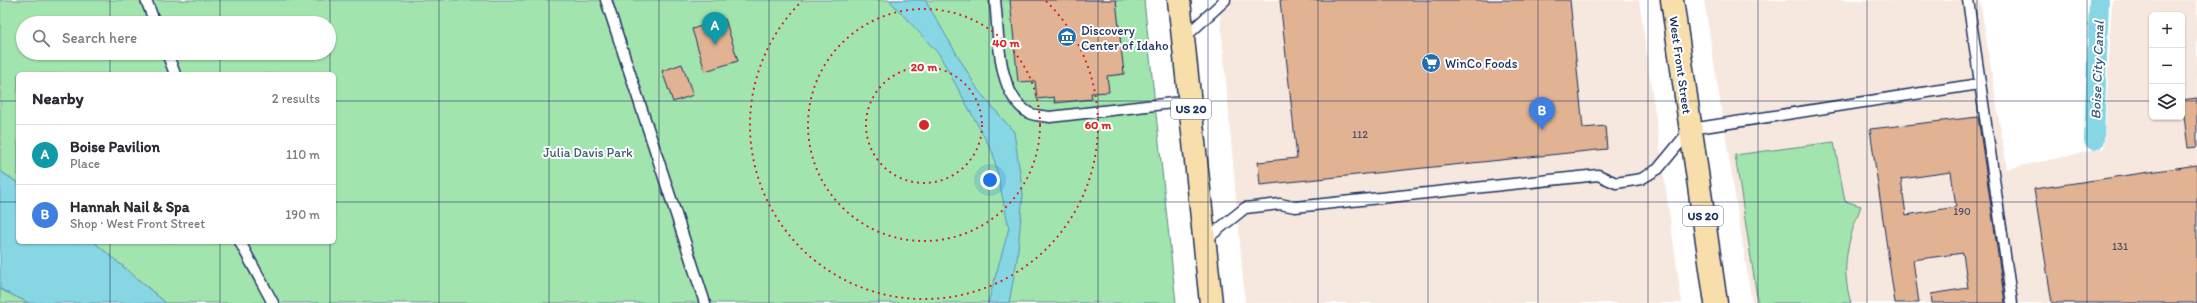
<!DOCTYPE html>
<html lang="en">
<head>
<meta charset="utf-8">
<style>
	body { margin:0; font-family:Itim,sans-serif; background:#f7f7f7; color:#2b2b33 }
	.controls { position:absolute; right:12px; top:12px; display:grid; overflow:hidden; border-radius:6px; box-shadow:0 1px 3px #0004 }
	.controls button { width:36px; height:36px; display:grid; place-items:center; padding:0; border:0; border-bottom:1px solid #e1e1e2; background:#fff; color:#2b2b33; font:20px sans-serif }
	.you { position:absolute; left:990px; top:180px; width:14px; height:14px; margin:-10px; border:3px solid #fff; border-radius:50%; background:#1a73e8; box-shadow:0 0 0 6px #1a73e833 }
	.badge { display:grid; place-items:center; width:26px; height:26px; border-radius:50%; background:#1f6fb2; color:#fff; font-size:13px; font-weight:700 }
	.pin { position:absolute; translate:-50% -33px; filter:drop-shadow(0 1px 2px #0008) }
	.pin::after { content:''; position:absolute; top:21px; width:14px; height:12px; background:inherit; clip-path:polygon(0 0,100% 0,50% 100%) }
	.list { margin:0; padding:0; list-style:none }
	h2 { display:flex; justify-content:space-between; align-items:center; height:52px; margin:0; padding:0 16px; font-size:17px }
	h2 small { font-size:13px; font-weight:400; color:#7c7c81 }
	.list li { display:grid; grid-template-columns:26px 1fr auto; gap:12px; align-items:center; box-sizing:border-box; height:60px; padding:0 16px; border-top:1px solid #e1e1e2 }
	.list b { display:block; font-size:15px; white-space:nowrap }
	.list p { margin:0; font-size:13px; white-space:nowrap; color:#7c7c81 }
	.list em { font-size:13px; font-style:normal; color:#7c7c81 }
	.icon { flex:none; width:22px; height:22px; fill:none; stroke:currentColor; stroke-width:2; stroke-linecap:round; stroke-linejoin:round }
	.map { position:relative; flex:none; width:2197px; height:303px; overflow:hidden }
	.search { position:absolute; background:#fff; box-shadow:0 1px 3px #0004; left:16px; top:16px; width:320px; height:44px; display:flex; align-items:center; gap:10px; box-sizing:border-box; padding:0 14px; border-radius:22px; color:#7c7c81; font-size:15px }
	.panel { position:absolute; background:#fff; box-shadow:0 1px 3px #0004; left:16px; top:72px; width:320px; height:172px; border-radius:6px }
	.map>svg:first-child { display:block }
</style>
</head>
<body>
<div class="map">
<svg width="2197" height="303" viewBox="0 0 2197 303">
	<rect width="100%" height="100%" fill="#fff"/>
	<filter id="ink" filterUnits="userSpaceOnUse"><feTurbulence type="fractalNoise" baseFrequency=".025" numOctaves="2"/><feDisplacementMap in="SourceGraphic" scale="8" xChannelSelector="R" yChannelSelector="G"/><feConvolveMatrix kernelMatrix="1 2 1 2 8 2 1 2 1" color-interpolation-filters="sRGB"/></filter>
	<g filter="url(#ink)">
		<!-- built -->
		<g fill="#f6e8de" fill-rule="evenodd">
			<polygon points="1219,0 1639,0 1682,303 1245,303"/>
			<path d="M1704,0H1980L2007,169L2104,148L2112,0H2197V303H1752ZM2152,15H2182V117H2152Z"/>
		</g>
		<!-- green -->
		<g fill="#a2e4ae" stroke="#5e8a86" fill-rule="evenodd">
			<path d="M0,0H1144L1176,303H166L94,242H334V74H18V183L0,171ZM23,23H329V53H23Z"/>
			<path d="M1834,142L1845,201L1861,206C1848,241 1840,266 1851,303H1758L1735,155Z"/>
			<polygon points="0,289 29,303 0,303"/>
		</g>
		<!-- water -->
		<g fill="#86d6e3" stroke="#5b93ae">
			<polygon points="889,0 925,0 978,90 1014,132 1023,194 1017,260 1009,303 988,303 1009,228 993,153 939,54"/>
			<polygon points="0,171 18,183 18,242 94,242 166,303 29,303 0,289"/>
		</g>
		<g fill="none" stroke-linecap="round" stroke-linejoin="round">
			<!-- canal -->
			<polyline stroke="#86d6e3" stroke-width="20" points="2094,140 2099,0"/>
		</g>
		<!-- building -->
		<g fill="#e2b392" stroke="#1b2f5e" fill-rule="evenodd">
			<polygon points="1010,0 1116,0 1124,74 1107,76 1109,92 1091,93 1092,99 1055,103 1054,97 1037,99 1035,81 1018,82"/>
			<polygon points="1280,0 1570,0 1583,128 1605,126 1607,149 1260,185 1258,162 1297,158"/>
			<polygon points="725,19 738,61 705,71 692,29"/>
			<polygon points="682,64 693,95 673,102 662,71"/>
			<polygon points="2197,98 2197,147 2188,148 2182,100"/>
			<path d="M1978,117L2005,303H1932L1931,294L1968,288L1963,253L1913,260L1919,303H1895L1870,129ZM1951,172L1956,207L1906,215L1901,179Z"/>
			<polygon points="2197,165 2197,303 2052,303 2034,189"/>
		</g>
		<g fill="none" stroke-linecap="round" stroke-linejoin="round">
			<defs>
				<g id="service">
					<polyline points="146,0 155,23"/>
					<polyline points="606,0 705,303"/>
					<path d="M995,0C999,33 996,94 1029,113C1035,116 1044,116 1050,117L1190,101"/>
					<polyline points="1968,0 2012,303"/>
					<polyline points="1184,38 1225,0"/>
					<polyline points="167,53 175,74"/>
					<polyline points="1205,240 1245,208 1280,204 1295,207 1598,175 1616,183 1641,179 1658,169 1691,129 1979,84"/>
					<polyline points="240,242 273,303"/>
				</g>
				<g id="primary">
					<polyline points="1179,0 1211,303"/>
					<polyline points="1672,0 1716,303"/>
				</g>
			</defs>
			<!-- service casing -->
			<use href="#service" stroke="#1b2f5e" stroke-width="13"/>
			<!-- primary casing -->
			<use href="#primary" stroke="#1b2f5e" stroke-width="25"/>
			<!-- service -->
			<use href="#service" stroke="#fff" stroke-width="10"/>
			<!-- primary -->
			<use href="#primary" stroke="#f8deab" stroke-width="22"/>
		</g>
	</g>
	<!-- grid -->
	<path fill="none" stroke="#1b2f5e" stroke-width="1" stroke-opacity="0.55" d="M110,0V23M220,0V23M330,0V74M439,0V303M549,0V303M659,0V303M769,0V303M879,0V303M989,0V303M1098,0V303M1208,0V303M1318,0V303M1428,0V303M1538,0V303M1648,0V303M1758,0V303M1867,0V303M1977,0V303M2087,0V303M110,53V74M220,53V74M0,101H18M334,101H2152M2182,101H2197M0,202H18M334,202H2197M110,242V303M220,242V303M330,242V303"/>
	<!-- distance rings -->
	<g fill="none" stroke="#d62828" stroke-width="2" stroke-dasharray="2 4">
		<circle cx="924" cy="125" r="58"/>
		<circle cx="924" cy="125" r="116"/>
		<path d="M1046 1A174 174 0 1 1 802 1"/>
	</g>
	<!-- icons -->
	<defs>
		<symbol id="museum-disc" viewBox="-11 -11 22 22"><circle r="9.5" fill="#1f6fb2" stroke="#fff"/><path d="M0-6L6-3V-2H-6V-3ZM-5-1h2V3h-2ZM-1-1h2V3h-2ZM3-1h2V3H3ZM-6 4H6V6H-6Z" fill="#fff"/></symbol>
		<symbol id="supermarket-disc" viewBox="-11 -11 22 22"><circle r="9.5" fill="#1f6fb2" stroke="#fff"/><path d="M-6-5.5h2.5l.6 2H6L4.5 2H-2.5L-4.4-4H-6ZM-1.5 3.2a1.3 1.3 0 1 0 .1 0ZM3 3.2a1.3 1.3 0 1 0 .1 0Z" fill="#fff"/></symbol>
	</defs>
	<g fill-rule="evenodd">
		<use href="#museum-disc" x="1056" y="26" width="22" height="22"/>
		<use href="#supermarket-disc" x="1420" y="52" width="22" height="22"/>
	</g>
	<g text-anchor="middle" stroke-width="4" stroke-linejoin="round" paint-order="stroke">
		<!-- number labels -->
		<g font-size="11" fill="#4d506b">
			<text x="1360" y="138">112</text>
			<text x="1962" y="215">190</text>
			<text x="2120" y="250">131</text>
		</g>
		<!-- shield labels -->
		<g fill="#fff" stroke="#5f6d8e" stroke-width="1">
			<rect x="1171" y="99" width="40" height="20" rx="3"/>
			<rect x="1683" y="206" width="40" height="20" rx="3"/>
		</g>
		<g font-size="12" font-weight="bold" fill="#1b2f5e">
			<text x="1191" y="113">US 20</text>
			<text x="1703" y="220">US 20</text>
		</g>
		<!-- poi labels -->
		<g font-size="13" fill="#1b2f5e" stroke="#fff" text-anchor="start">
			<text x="1081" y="35">Discovery<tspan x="1081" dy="15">Center of Idaho</tspan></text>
			<text x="1445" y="68">WinCo Foods</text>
		</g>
		<!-- street labels -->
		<g font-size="13" fill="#1b2f5e" stroke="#fff">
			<text transform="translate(1681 65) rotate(82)" y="5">West Front Street</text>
		</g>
		<!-- park labels -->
		<g font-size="13" fill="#3d5c72" stroke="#fff">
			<text x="588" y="157">Julia Davis Park</text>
		</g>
		<!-- water labels -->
		<g font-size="14" font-style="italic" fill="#36597f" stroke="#fff">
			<text transform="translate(2097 70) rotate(-88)" y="5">Boise City Canal</text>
		</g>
	</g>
	<circle cx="924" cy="125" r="6" fill="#d62828" stroke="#fff" stroke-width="2"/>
	<g font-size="12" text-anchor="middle" font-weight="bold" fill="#d62828" stroke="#fff" stroke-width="4" stroke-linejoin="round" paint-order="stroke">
		<text x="1006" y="47">40 m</text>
		<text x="924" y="71">20 m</text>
		<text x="1098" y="129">60 m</text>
	</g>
</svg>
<div class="controls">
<button>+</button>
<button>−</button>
<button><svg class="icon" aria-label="layers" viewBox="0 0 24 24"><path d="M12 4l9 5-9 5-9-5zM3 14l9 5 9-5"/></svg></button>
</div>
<div class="you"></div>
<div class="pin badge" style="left:715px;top:45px;background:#0f9aa8">A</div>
<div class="pin badge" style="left:1542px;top:130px;background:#3f7fe0">B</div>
<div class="search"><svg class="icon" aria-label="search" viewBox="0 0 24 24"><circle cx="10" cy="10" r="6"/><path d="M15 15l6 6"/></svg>Search here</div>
<section class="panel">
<h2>Nearby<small>2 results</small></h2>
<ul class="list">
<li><span class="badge" style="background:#0f9aa8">A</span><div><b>Boise Pavilion</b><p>Place</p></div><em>110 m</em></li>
<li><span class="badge" style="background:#3f7fe0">B</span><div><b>Hannah Nail &amp; Spa</b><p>Shop · West Front Street</p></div><em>190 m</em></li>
</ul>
</section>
</div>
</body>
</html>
